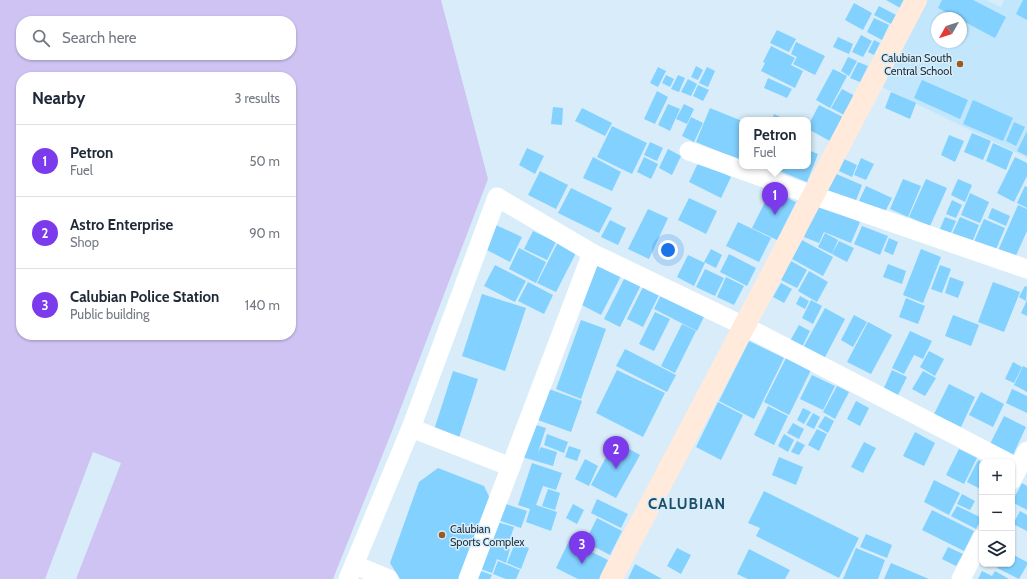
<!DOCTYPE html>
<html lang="en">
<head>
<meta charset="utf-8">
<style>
	body { margin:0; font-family:Cabin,sans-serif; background:#f6f6f7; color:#1f2937 }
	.controls { position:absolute; right:12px; bottom:12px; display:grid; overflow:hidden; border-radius:8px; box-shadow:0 1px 3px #0004 }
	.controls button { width:36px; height:36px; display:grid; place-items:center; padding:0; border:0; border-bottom:1px solid #e0e1e3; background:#fff; color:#1f2937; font:20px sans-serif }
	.compass { position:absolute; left:931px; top:12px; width:36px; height:36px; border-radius:50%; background:#fff; box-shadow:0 1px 3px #0004; rotate:231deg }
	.you { position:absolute; left:668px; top:250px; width:14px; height:14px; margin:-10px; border:3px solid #fff; border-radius:50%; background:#1a73e8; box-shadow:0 0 0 6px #1a73e833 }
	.badge { display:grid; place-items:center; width:26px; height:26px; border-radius:50%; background:#7c3aed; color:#fff; font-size:13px; font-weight:700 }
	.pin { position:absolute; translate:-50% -33px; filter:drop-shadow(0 1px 2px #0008) }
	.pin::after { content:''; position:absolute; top:21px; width:14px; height:12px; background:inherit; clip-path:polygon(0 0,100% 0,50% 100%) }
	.popup { position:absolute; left:739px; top:117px; width:72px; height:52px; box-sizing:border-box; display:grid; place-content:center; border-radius:8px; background:#fff; filter:drop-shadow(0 1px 3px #0005); font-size:13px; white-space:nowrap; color:#747a83 }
	.popup b { font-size:15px; color:#1f2937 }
	.popup::after { content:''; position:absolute; left:50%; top:100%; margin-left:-8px; border:8px solid transparent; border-top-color:#fff }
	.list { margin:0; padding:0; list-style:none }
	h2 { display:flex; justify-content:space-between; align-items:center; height:52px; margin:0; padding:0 16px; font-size:17px }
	h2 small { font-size:13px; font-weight:400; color:#747a83 }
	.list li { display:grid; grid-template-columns:26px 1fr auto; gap:12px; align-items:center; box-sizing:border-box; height:72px; padding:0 16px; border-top:1px solid #e0e1e3 }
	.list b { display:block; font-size:15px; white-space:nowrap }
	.list p { margin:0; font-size:13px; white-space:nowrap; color:#747a83 }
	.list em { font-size:13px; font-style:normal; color:#747a83 }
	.icon { flex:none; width:22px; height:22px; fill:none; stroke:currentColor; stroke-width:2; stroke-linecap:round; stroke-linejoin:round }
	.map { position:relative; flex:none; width:1027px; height:579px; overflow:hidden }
	.search { position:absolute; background:#fff; box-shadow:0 1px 3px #0004; left:16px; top:16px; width:280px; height:44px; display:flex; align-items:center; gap:10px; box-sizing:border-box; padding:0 14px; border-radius:16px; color:#747a83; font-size:15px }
	.panel { position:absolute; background:#fff; box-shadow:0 1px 3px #0004; left:16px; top:72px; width:280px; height:268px; border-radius:16px }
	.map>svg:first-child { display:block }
</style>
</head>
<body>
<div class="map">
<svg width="1027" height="579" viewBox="0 0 1027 579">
	<rect width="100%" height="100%" fill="#d8edf9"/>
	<!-- built -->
	<path fill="#c2e6fc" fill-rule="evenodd" d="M925,0H986L1001,7L1004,0H1027V158L882,87ZM937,18H961V42H937Z"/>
	<!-- water -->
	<path fill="#cec3f3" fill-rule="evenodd" d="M0,0H441L488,179L392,431L333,579H0ZM21,21H291V55H21ZM21,77H291V335H21Z"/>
	<!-- pier -->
	<polygon fill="#d8edf9" points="93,452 121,463 76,579 45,579"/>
	<!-- building -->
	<g fill="#82d1ff">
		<polygon points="886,0 907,0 902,9"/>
		<polygon points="942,0 973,0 1006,17 995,38 961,20 961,18 957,18 938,8"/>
		<polygon points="1023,0 1027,0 1027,20 1016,14"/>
		<polygon points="854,3 872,13 863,30 845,20"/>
		<polygon points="879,6 898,16 893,25 874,15"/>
		<polygon points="874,18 889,25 882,40 867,32"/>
		<polygon points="777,30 796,39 789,52 770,43"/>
		<polygon points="861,35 872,41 863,57 852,52"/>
		<polygon points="838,37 853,44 849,54 833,47"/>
		<polygon points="874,40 880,43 874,55 868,52"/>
		<polygon points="796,42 825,56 815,75 793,64 797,57 791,54"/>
		<polygon points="771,46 795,58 791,65 803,71 795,88 761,71 765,63 763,62"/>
		<polygon points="848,57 857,61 849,76 841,71"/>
		<polygon points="858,62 868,66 860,82 850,78"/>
		<polygon points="696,66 703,70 698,80 691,77"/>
		<polygon points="658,67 666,71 658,87 650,83"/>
		<polygon points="707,67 715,71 708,87 699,83"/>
		<polygon points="833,69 847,76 830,108 816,100"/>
		<polygon points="666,75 674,79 670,87 662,83"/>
		<polygon points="678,75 685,78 679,92 671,89"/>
		<polygon points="768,78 792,89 787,98 764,88"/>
		<polygon points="688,79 697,84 691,96 681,92"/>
		<polygon points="922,80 968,100 960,119 914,98"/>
		<polygon points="698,85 709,90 703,101 693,96"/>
		<polygon points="842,89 855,96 844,115 831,108"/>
		<polygon points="657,91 668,97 655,124 644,119"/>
		<polygon points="891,92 916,103 910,119 885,108"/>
		<polygon points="973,100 1013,118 1003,141 963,124"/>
		<polygon points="668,104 680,109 670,131 658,125"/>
		<polygon points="684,104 694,109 687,124 676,119"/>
		<polygon points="819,105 843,117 830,141 808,129 808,126"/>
		<polygon points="553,107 563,108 562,125 551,124"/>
		<polygon points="582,108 612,123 605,136 575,121"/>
		<polygon points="710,108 742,121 742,161 696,142"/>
		<polygon points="774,114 787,120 772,120"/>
		<polygon points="691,117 703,123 694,142 682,136"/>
		<polygon points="1014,122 1025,127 1016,146 1006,141"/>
		<polygon points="612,126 647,143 632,174 597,157"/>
		<polygon points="1027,131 1027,156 1017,151"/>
		<polygon points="972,133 991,141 983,160 964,152"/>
		<polygon points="949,135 964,141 955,162 941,155"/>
		<polygon points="650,142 663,148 657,161 644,155"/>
		<polygon points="993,143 1013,152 1006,170 986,161"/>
		<polygon points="527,148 544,156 535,174 519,165"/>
		<polygon points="668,149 681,156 672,175 659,168"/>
		<polygon points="808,150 818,154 807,182 767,166 808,166"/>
		<polygon points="593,157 621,172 612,191 583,178"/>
		<polygon points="644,157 658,164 651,179 637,172"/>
		<polygon points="1015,157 1027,163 1027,176 1014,202 997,193"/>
		<polygon points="861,158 874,164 866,180 854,175"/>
		<polygon points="844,159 857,165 852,177 839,171"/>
		<polygon points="699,161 731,177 721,198 689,182"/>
		<polygon points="540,171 568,185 556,209 528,195"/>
		<polygon points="834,173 862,185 855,203 826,190"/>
		<polygon points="903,179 921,186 908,217 890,209"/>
		<polygon points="926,179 947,188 930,226 909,217"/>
		<polygon points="958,179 972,185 965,202 951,195"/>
		<polygon points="866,186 892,198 885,212 859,201"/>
		<polygon points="1025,186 1027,187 1027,208 1017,203"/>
		<polygon points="571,188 612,208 599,233 558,213"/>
		<polygon points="771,190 796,202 777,240 752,228"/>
		<polygon points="970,193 989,202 980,223 961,215"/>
		<polygon points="689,198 717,211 706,234 678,220"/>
		<polygon points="952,200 962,205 956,218 946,214"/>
		<polygon points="817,204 860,222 851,243 824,232 819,243 804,237"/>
		<polygon points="1018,205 1027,209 1027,231 1014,260 997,253"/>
		<polygon points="992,208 1010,216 1006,226 988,218"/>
		<polygon points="648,209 668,218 649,259 628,249"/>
		<polygon points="945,217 956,221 950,235 939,231"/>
		<polygon points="960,217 979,225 971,245 951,236"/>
		<polygon points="984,219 1005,228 994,254 973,244"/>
		<polygon points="610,220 626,228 618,245 601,237"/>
		<polygon points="738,222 771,238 759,262 726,246"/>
		<polygon points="496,225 522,237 510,262 485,249"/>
		<polygon points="862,226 888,236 880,255 854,244"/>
		<polygon points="533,231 556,242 547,260 524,249"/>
		<polygon points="825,233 838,240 832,254 818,247"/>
		<polygon points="889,238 898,242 893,255 884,251"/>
		<polygon points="802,240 833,257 823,276 792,259"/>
		<polygon points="839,241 854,248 847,262 832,254"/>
		<polygon points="558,242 577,251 556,292 537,283"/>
		<polygon points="519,248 546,262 536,283 509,269"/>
		<polygon points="711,249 722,255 716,268 704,262"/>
		<polygon points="921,249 941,257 923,303 903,295"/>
		<polygon points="729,254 756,268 747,286 720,272"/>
		<polygon points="688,255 705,263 694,286 677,277"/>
		<polygon points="791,261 807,270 797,288 781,280"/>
		<polygon points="597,264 621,276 601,315 578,303"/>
		<polygon points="888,264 906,271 902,284 883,277"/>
		<polygon points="495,265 526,281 515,302 484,286"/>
		<polygon points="940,265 951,269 942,293 931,289"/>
		<polygon points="705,269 724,278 715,296 696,287"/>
		<polygon points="809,271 828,282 817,302 798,291"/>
		<polygon points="625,277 641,285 620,327 604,319"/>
		<polygon points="726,277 744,286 734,305 717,297"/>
		<polygon points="950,277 964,282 958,298 945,293"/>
		<polygon points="528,282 553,295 544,314 518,301"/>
		<polygon points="993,282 1020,292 1004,332 978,322"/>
		<polygon points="781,283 792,289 784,303 773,297"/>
		<polygon points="1025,286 1027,287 1026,301 1019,297"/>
		<polygon points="643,287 659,295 643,327 627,319"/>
		<polygon points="482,294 526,308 505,371 462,356"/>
		<polygon points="661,295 704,317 697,331 654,309"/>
		<polygon points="800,296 809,301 805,309 796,304"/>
		<polygon points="906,298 925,306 918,324 899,317"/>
		<polygon points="811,300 822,306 813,324 802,318"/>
		<polygon points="1027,300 1027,316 1021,313"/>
		<polygon points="825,308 845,319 824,359 803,348"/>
		<polygon points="655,312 670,319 654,351 639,344"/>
		<polygon points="854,315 867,322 853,347 841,340"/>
		<polygon points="953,315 979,325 971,346 945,336"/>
		<polygon points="581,320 606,329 581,399 556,389"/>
		<polygon points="868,322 892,335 871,374 847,362"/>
		<polygon points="682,324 696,331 675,373 661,366"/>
		<polygon points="799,325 810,331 802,347 790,341"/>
		<polygon points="910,331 932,341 923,359 914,355 904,374 892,368"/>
		<polygon points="749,341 784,358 754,419 719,401"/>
		<polygon points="625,349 676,375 667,392 616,366"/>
		<polygon points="929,351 944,359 935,376 920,367"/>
		<polygon points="786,358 811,370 789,415 764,402"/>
		<polygon points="1013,362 1022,367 1014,383 1005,379"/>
		<polygon points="1023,366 1027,368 1027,392 1014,385"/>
		<polygon points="617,370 665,393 643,437 596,413"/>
		<polygon points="892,370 907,377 897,397 883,390"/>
		<polygon points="453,371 478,379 458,441 433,433"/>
		<polygon points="923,371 936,378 925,396 912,389"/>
		<polygon points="812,375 835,386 823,410 800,399"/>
		<polygon points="949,384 975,397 961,427 934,414"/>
		<polygon points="837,386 849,392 835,419 823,412"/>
		<polygon points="549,389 582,401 571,432 538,420"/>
		<polygon points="1012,389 1027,396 1027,413 1006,403"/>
		<polygon points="981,392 1004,404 993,427 969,415"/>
		<polygon points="856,401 869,408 860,426 847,419"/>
		<polygon points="718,402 743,415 721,460 696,447"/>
		<polygon points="768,406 788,416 774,445 754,435"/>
		<polygon points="803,408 811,412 804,424 797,420"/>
		<polygon points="813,413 820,417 814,429 806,425"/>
		<polygon points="825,416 834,421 828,433 818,427"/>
		<polygon points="1004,416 1026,427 1013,455 990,444"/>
		<polygon points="793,423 804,429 799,439 787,433"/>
		<polygon points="533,424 546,428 538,452 541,447 557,452 553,466 522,457"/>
		<polygon points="817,429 827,434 819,451 808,445"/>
		<polygon points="915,432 935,443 924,466 903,456"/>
		<polygon points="547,434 568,442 564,453 544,445"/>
		<polygon points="784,434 794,440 788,452 778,446"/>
		<polygon points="615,441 640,455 616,498 591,485"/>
		<polygon points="797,441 805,445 799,455 791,452"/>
		<polygon points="864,442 876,448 863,473 851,467"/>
		<polygon points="569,446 581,450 577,461 565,457"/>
		<polygon points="959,449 977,458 964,484 946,475"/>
		<polygon points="779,457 803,467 796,485 772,475"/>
		<polygon points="585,459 598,466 589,486 575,479"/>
		<polygon points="978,460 982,462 982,490 967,482"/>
		<polygon points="532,463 562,473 556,490 543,486 536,505 557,512 551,531 526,522 530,509 518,505"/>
		<polygon points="438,468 484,486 494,507 467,579 400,579 390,563 419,482"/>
		<polygon points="934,480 960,493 949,515 924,502"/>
		<polygon points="1022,483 1027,486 1027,510 1012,502"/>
		<polygon points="548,489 560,493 555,510 542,506"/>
		<polygon points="764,491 859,538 839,578 756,536 760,528 748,523"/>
		<polygon points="962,494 975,501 970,510 957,504"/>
		<polygon points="597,499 628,514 621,528 591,513"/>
		<polygon points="503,503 527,511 521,528 498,520"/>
		<polygon points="573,504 584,510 577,524 566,518"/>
		<polygon points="957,506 982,518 976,529 951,516"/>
		<polygon points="932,510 974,531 964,551 922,530"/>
		<polygon points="1020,511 1027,515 1027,531 1013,524"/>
		<polygon points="597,518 622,531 610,555 585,542"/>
		<polygon points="497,522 514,527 508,545 492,539"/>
		<polygon points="866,534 892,545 887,558 860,547"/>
		<polygon points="569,541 608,560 599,579 578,579 556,568"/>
		<polygon points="487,542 510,549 506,563 497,559 492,573 478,568"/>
		<polygon points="515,543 529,548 521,569 507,563"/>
		<polygon points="948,547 963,554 956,566 942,559"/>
		<polygon points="677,548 691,555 681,574 667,566"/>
		<polygon points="856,548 885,560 878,579 843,579"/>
		<polygon points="749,549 790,570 785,579 748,579 737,574"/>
		<polygon points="1012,554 1027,562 1027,565 1019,579 997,568 999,564 1012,564"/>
		<polygon points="498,561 520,570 516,579 506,579 493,574"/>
		<polygon points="891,563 929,579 884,579"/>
		<polygon points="635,564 662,579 628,579"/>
		<polygon points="478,570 492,575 490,579 474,579"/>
		<polygon points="982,571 992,576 995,571 1009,579 978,579"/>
	</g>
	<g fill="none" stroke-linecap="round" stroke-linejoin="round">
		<!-- street -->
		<g stroke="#fff" stroke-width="19">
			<polyline points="689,151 812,195 1027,269"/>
			<polyline points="411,428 511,467"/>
			<polyline points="1012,480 1027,451"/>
			<polyline points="355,565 389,579"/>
			<polyline points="348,579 411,428 497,197 592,253 744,326 1007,462"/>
			<polyline points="468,579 592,253"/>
			<polyline points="961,579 982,538"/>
		</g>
		<!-- secondary -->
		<polyline stroke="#ffeadc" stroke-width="22" points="611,579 916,0"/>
	</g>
	<!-- markers -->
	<g fill="#9a5825" stroke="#d8edf9" stroke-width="1.5">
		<circle cx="960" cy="64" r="4"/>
		<circle cx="442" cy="535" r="4"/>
	</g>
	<g text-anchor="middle" stroke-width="3" stroke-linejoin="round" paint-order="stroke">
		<!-- poi labels -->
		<g font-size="11" fill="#192e3a" stroke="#d8edf9" text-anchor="end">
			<text x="952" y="62">Calubian South<tspan x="952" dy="13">Central School</tspan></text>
			<text x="450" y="533" text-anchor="start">Calubian<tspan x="450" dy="13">Sports Complex</tspan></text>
		</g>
		<!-- district labels -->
		<g font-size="15" font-weight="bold" letter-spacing="1" fill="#1b4e69" stroke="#d8edf9">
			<text x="687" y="509">CALUBIAN</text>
		</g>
	</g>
</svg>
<div class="controls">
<button>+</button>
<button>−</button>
<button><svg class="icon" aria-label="layers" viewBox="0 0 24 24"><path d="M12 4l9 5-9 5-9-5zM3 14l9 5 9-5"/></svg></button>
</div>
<svg class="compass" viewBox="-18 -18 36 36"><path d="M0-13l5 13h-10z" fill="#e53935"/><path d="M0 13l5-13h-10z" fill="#747a83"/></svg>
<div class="you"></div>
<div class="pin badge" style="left:775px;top:215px">1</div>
<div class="popup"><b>Petron</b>Fuel</div>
<div class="pin badge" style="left:616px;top:469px">2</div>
<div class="pin badge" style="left:582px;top:564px">3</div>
<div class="search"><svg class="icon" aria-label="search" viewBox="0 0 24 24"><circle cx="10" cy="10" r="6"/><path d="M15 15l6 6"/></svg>Search here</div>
<section class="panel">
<h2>Nearby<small>3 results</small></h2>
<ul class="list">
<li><span class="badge">1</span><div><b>Petron</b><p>Fuel</p></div><em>50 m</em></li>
<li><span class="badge">2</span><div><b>Astro Enterprise</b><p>Shop</p></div><em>90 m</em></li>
<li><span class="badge">3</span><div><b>Calubian Police Station</b><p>Public building</p></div><em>140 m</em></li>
</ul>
</section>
</div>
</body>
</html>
